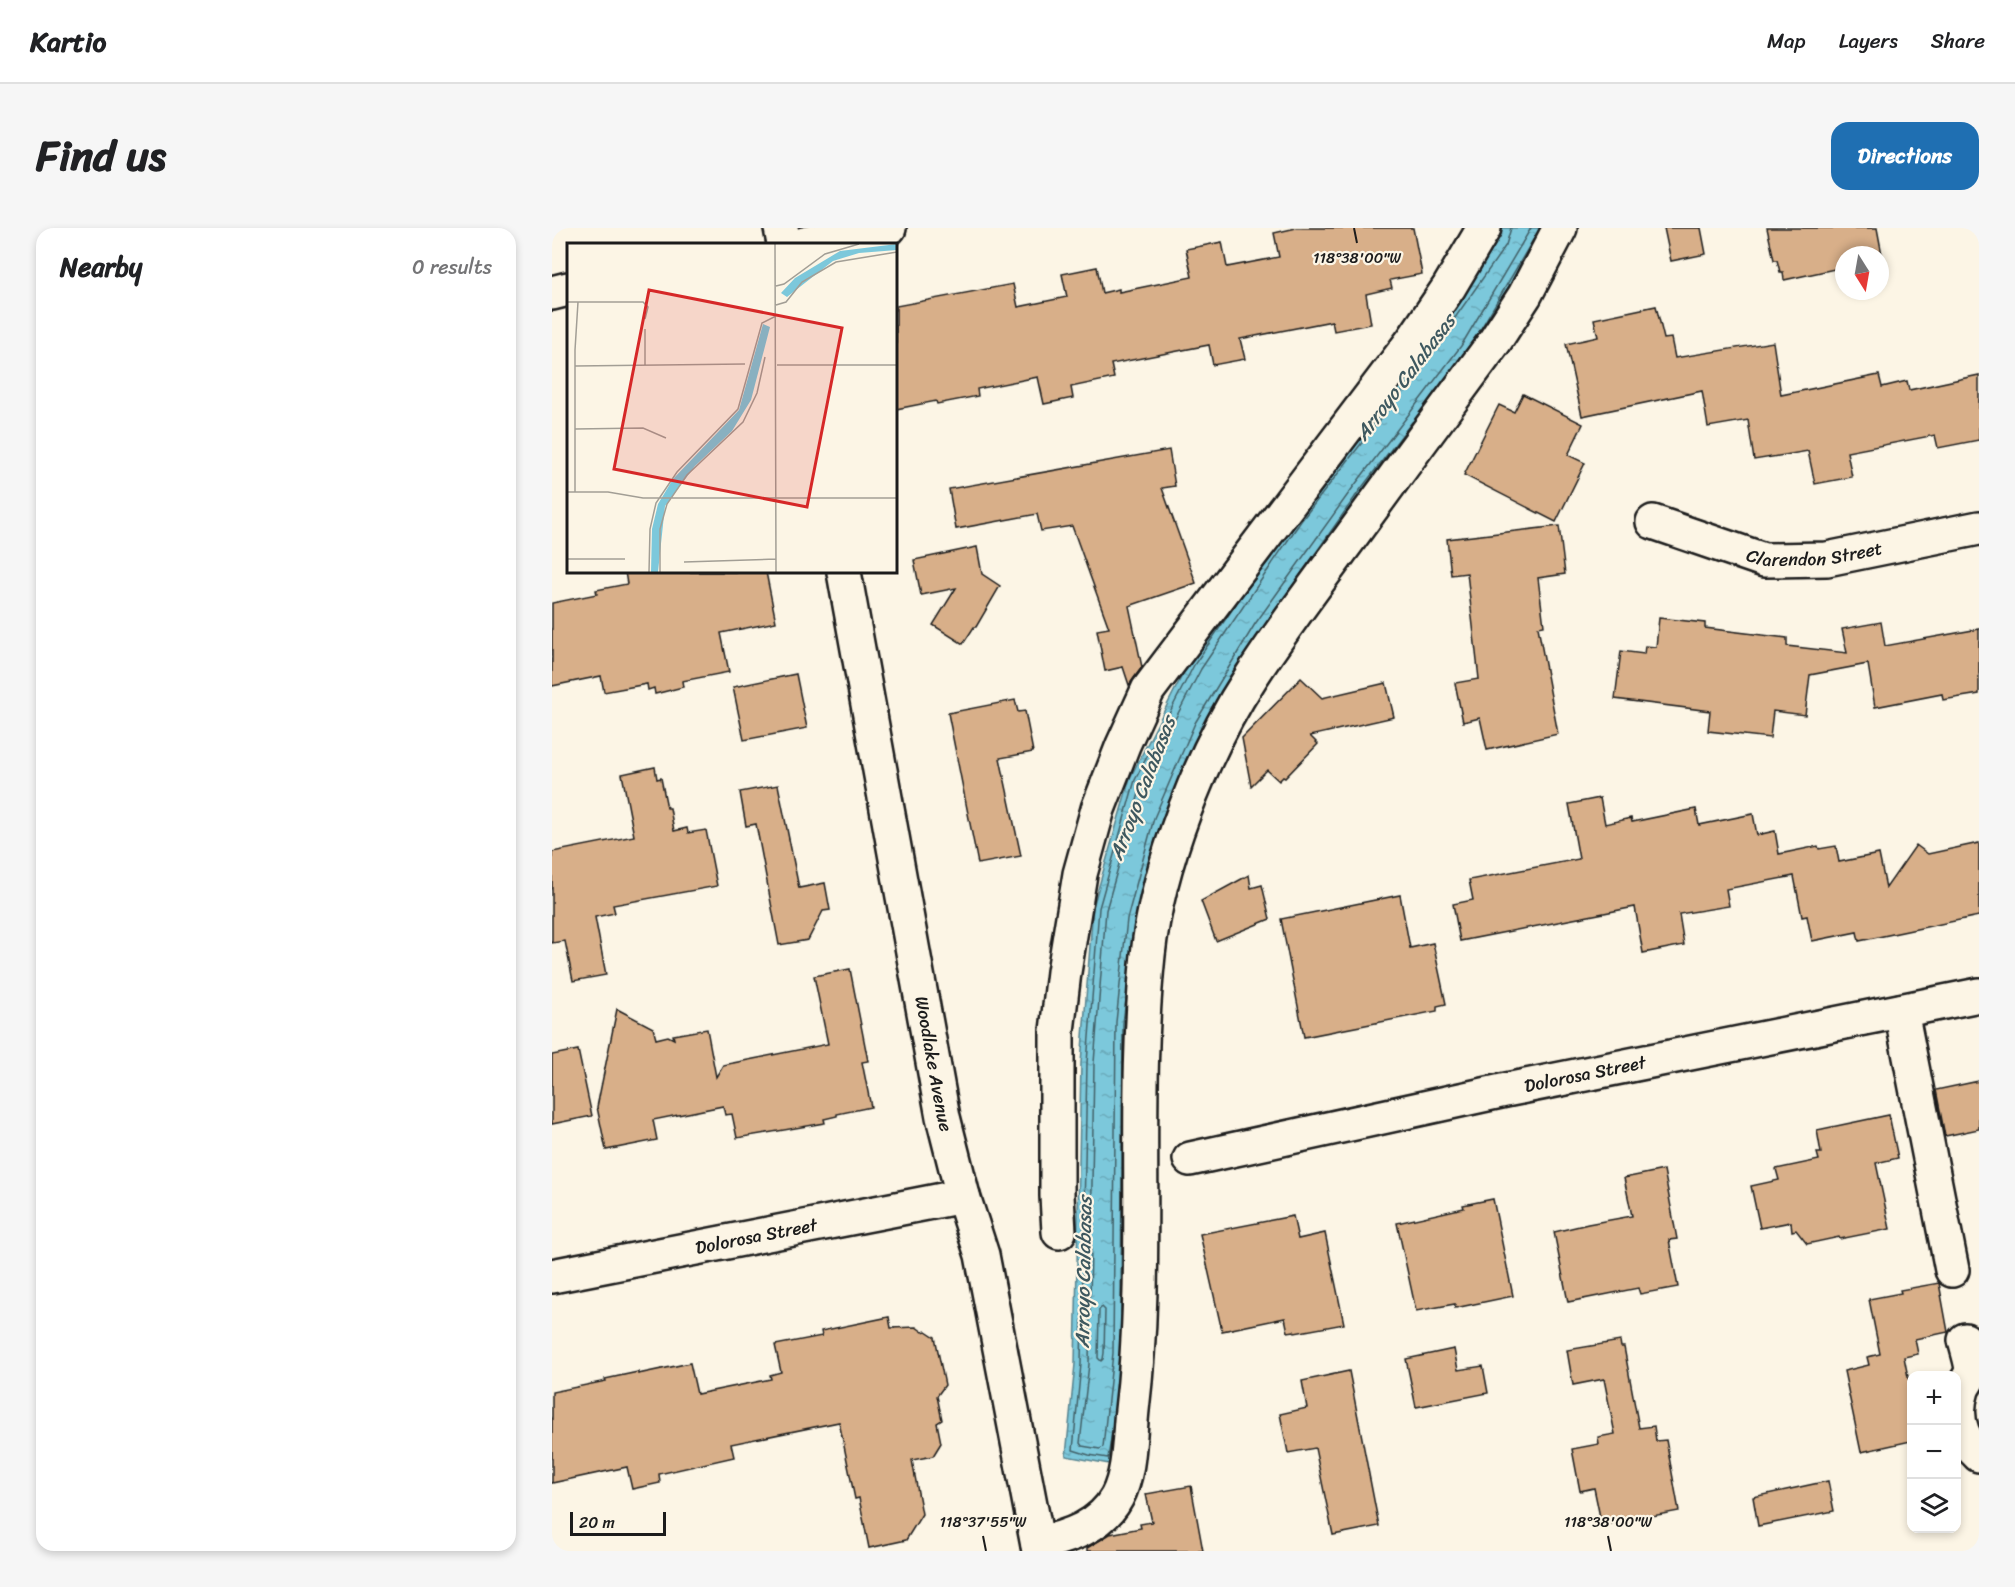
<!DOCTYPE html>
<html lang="en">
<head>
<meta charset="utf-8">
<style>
	body { margin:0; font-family:Sriracha,sans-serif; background:#f6f6f6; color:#202124 }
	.controls { position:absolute; right:18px; bottom:18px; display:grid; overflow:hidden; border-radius:12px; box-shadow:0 3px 9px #0003 }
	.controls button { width:54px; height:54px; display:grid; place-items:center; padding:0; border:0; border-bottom:2px solid #e0e0e0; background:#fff; color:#202124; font:30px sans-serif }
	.compass { position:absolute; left:1283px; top:18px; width:54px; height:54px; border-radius:50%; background:#fff; box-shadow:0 3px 9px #0003; rotate:169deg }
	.scale { position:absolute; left:18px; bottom:15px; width:96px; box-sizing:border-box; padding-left:6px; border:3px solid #1c1c1c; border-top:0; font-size:16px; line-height:21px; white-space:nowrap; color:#1c1c1c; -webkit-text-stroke:4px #fcf5e5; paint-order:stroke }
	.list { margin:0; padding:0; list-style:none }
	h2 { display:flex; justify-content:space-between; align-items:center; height:78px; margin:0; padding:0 24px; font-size:26px }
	h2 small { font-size:20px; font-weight:400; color:#757577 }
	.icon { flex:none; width:33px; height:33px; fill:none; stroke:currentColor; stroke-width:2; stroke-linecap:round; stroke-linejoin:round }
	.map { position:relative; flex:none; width:1427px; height:1323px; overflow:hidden; border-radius:18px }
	header { display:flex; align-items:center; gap:36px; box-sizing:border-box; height:84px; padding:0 30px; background:#fff; border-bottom:2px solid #e0e0e0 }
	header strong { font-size:28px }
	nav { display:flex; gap:33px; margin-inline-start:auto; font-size:21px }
	.intro { display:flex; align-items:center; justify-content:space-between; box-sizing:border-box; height:144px; padding:0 36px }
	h1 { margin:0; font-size:42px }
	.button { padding:15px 27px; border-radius:18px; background:#1f6fb2; color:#fff; font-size:21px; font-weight:700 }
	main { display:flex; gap:36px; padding:0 36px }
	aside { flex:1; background:#fff; border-radius:18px; box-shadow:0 3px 9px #0003 }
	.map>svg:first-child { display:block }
</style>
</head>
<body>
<header>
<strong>Kartio</strong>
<nav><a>Map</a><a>Layers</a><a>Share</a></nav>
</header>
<div class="intro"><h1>Find us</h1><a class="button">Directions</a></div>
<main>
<aside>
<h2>Nearby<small>0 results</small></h2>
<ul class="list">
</ul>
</aside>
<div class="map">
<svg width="1427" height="1323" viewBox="0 0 1427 1323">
	<defs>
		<pattern id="water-ripples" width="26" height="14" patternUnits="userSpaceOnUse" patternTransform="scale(1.5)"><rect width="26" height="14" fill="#7cc8db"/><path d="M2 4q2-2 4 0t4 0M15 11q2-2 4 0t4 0" fill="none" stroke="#6babbb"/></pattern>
	</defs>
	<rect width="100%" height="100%" fill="#fcf5e5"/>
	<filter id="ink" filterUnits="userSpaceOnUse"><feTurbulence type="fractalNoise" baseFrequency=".0167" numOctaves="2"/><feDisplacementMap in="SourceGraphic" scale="12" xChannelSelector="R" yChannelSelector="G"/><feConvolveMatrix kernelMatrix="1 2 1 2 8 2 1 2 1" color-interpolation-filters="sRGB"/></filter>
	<g filter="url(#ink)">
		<!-- water -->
		<polygon fill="url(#water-ripples)" stroke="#56838f" stroke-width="1.5" points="946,0 994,0 921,126 615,595 575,1126 563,1237 514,1228 523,1136 529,835 541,679 578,550 637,434"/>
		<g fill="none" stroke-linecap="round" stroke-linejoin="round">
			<!-- shore -->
			<g stroke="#426168" stroke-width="1.5">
				<polyline points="959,0 954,17 865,144 749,293 649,441 590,555 554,682 542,835 537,1136 528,1215 530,1218 548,1221 551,1219 561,1125 564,794 575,691 602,590 643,495 703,396 802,258 909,118 979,0"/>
				<polyline points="924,109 981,12"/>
				<polyline points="701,414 808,262 860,194"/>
				<polygon points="550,1079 553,1082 552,1125 551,1131 549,1133 546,1130 547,1082"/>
				<polyline points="569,1085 571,795 576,755"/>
				<polyline points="560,1204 556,1230 537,1227 521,1222 529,1136 535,835 547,680 583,552 642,437 684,376"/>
			</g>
		</g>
		<!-- building -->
		<g fill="#d8af89" stroke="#1c1c1c" stroke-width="1.5">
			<polygon points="744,0 861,0 870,46 838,52 840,60 814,66 819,96 782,103 780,93 688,111 693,131 661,137 657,117 559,136 562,150 519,159 521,170 492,176 486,149 425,161 426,168 385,176 384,173 344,181 344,78 461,56 466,79 515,69 510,46 545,39 550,65 567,61 567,64 640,49 634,21 670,14 675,39 727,29 722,5"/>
			<polygon points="1112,0 1149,0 1154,26 1119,33"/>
			<polygon points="1215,0 1325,0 1331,32 1328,33 1328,27 1292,27 1292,39 1232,52 1231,44 1228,44 1225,32 1222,32"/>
			<polygon points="1104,78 1112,111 1119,110 1123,130 1221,114 1229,167 1327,147 1330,159 1355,153 1357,162 1427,147 1427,212 1386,220 1383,207 1295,224 1300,249 1263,256 1256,223 1202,232 1196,192 1156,199 1150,163 1030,188 1014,116 1046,109 1042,91"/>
			<polygon points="971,166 1031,196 1016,227 1033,235 1004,294 912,247 947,177 962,184"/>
			<polygon points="617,222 623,258 610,260 644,355 577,378 590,439 577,457 571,439 553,443 545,402 557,400 520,298 489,303 485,286 404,301 397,261"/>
			<polygon points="1007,298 1013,346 986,350 992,398 986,399 1006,506 935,522 928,490 911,494 903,455 927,451 915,345 899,347 895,311"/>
			<polygon points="425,319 430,346 448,358 424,399 422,399 411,416 381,397 404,360 369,367 362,332"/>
			<polygon points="73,344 214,344 224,394 169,405 177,444 130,453 131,459 103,466 102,460 96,462 95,456 52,464 49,448 0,458 0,375 45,366 44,362 75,356"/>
			<polygon points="1107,390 1153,395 1153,400 1235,410 1235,418 1295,425 1290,401 1329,394 1333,418 1427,401 1427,466 1391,472 1390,466 1323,479 1316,436 1258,447 1253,487 1221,483 1218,510 1156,503 1158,483 1063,471 1069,423 1092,426 1093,418 1104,419"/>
			<polygon points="244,446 255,500 192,512 181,459"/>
			<polygon points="749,450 770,470 834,455 842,489 758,508 766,516 733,550 731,549 727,553 715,542 699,558 690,510"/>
			<polygon points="463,472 466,484 473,483 481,524 448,530 469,628 426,636 396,485"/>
			<polygon points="103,539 105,551 109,550 115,580 118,580 122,603 135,600 136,605 154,602 165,658 61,677 63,685 43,689 54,747 21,753 13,713 0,715 0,624 82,608 70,546"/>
			<polygon points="226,557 247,660 273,655 278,682 271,683 256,712 227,717 204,596 194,598 188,564"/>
			<polygon points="1048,570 1053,596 1079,590 1080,594 1144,581 1147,597 1201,586 1205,607 1223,603 1227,626 1266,618 1267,621 1284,618 1287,634 1327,626 1334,660 1364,617 1376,626 1427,615 1427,688 1307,713 1305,704 1260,713 1255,688 1250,689 1242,648 1174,661 1177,678 1127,686 1132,717 1091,725 1083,679 908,713 901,676 921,672 917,652 1027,631 1017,576"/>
			<polygon points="697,647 699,660 710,657 718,691 664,713 649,673"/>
			<polygon points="848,667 858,720 881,715 894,776 885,778 885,783 752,809 729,691"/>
			<polygon points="298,741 316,833 310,834 319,879 285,886 285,888 272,891 273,895 185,910 180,886 173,887 171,878 101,892 105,912 54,922 45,879 65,781 101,800 104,811 116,808 122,811 121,807 155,801 164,849 171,837 276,816 262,748"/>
			<polygon points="26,822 40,888 0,896 0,827"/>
			<polygon points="1427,853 1427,901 1393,908 1384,862"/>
			<polygon points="1337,887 1346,930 1324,935 1338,1001 1288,1011 1287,1009 1255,1016 1244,1002 1240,1003 1239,994 1208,1000 1199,958 1227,952 1224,941 1267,932 1265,925 1269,925 1265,902"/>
			<polygon points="1112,942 1125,1011 1117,1012 1126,1059 1088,1066 1086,1060 1016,1074 1002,1004 1036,996 1080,988 1072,950"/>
			<polygon points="941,971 961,1068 903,1080 903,1076 864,1083 845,995 912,980 911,977"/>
			<polygon points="741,988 746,1011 773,1005 792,1096 743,1105 742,1103 736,1104 733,1090 670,1103 648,1006"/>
			<polygon points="1387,1055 1396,1104 1363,1111 1366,1126 1352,1129 1359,1164 1359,1213 1309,1224 1292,1143 1317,1137 1315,1129 1328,1126 1317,1071 1349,1065 1348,1062"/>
			<polygon points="337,1089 339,1100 364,1099 371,1104 374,1103 383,1109 393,1157 385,1168 390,1192 385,1195 389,1215 381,1228 360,1232 370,1286 354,1312 317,1320 307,1270 303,1271 287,1194 179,1216 182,1229 107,1246 108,1255 80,1261 75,1239 0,1255 0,1164 54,1153 53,1151 86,1144 86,1146 138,1135 145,1166 219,1151 218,1147 229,1144 223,1117 270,1108 269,1103"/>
			<polygon points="1068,1113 1069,1119 1072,1119 1087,1200 1102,1198 1104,1213 1114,1212 1127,1283 1053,1297 1052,1292 1051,1292 1050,1289 1048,1289 1042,1260 1028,1263 1020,1221 1047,1216 1046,1209 1063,1206 1052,1151 1021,1157 1015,1122"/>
			<polygon points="902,1121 906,1142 931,1138 936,1165 864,1179 854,1131"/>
			<polygon points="797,1143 827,1298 781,1307 763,1220 736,1225 728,1186 755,1180 750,1153"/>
			<polygon points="1276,1253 1282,1283 1206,1298 1201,1269"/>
			<polygon points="639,1258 651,1323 535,1323 535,1320 558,1306 589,1300 588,1296 600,1294 594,1266"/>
		</g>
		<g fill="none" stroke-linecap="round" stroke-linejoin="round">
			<defs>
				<g id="minor">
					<polyline points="229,0 232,16"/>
					<polyline points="252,16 337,0"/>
					<polyline points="0,65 16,61"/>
					<path id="s1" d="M1101,294L1212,332L1275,331L1427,300"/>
					<path id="s2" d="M292,344L391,889L411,968L430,1027L487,1323"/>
					<polyline points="1349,783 1400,1042"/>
					<path id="s3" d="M638,931L954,862L1427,767"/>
					<polyline points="507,1004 505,968 505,803 512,744 528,646 546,581 571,517 596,462 861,112 897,59 932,0"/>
					<path id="s4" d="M0,1048L411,968"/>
					<path d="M1413,1112C1415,1121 1421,1137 1419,1145C1417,1151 1412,1156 1410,1162C1402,1187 1408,1210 1427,1227"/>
					<path d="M486,1316C516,1309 549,1299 565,1269C578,1244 577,1210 580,1182C598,1031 580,878 596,727C605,638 650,524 699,449C730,401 764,356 798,310C846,244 894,179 943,113L973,67L1008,0"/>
				</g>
			</defs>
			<!-- minor casing -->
			<use href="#minor" stroke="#1c1c1c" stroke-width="38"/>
			<!-- minor -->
			<use href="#minor" stroke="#fcf5e5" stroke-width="33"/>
		</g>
	</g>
	<!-- ticks -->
	<path fill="none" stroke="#1c1c1c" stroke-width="2" d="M802,0L805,15M431,1308L434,1323M1056,1308L1059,1323"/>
	<g text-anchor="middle" stroke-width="4.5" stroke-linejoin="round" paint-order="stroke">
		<!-- street labels -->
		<g font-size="18" fill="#1c1c1c" stroke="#fcf5e5">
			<text dy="6" stroke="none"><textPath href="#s1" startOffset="168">Clarendon Street</textPath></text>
			<text dy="6" stroke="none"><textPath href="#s2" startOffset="500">Woodlake Avenue</textPath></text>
			<text dy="6" stroke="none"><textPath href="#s3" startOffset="404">Dolorosa Street</textPath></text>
			<text dy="6" stroke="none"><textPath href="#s4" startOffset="208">Dolorosa Street</textPath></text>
		</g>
		<!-- water labels -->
		<g font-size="20" font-style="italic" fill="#3e585f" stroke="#fcf5e5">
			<text transform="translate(853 149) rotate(-53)" y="7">Arroyo Calabasas</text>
			<text transform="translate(590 560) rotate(-69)" y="7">Arroyo Calabasas</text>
			<text transform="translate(531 1044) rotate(-89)" y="7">Arroyo Calabasas</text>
		</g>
	</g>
	<!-- overview -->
	<g transform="translate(15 15)">
		<rect width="330" height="330" fill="#fcf5e5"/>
		<path d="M330,1V7L292,10L266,18L220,54L214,50L228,35L273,8ZM196,81L203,84L184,157L165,188L128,223L98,263L91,329H84L85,286L91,261L106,236L172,167Z" fill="#7cc8db"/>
		<path fill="none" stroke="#a29e95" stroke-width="1.5" d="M208,1L209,329M209,43L217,41L258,11L292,1M0,59H76L81,64L78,76M209,62L219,59L235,39L269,19L330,9M78,86V122M210,122H330M8,123L178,121M8,186L76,185L99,195M0,249H41L76,255H330M8,249V107L11,59M0,316H58M117,319L209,316M82,329L83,286L89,260L110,229L171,166L195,80L209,73M93,329V286L100,261L120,232L176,179L190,150L198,114"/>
		<path fill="#d62828" fill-opacity="0.15" stroke="#d62828" stroke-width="3" d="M82,47L275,85L240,264L47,226Z"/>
		<rect width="330" height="330" fill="none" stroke="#1c1c1c" stroke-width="3"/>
	</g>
	<g font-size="15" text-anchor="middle" fill="#1c1c1c" stroke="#fcf5e5" stroke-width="4.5" stroke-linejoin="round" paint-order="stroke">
		<text x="805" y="35">118°38'00"W</text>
		<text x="431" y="1299">118°37'55"W</text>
		<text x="1056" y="1299">118°38'00"W</text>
	</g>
</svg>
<div class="controls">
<button>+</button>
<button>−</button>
<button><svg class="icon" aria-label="layers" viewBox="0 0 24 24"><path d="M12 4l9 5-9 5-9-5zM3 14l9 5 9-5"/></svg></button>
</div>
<svg class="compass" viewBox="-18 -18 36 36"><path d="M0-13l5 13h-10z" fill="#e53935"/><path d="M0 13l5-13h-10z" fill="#757577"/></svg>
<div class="scale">20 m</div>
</div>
</main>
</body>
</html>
